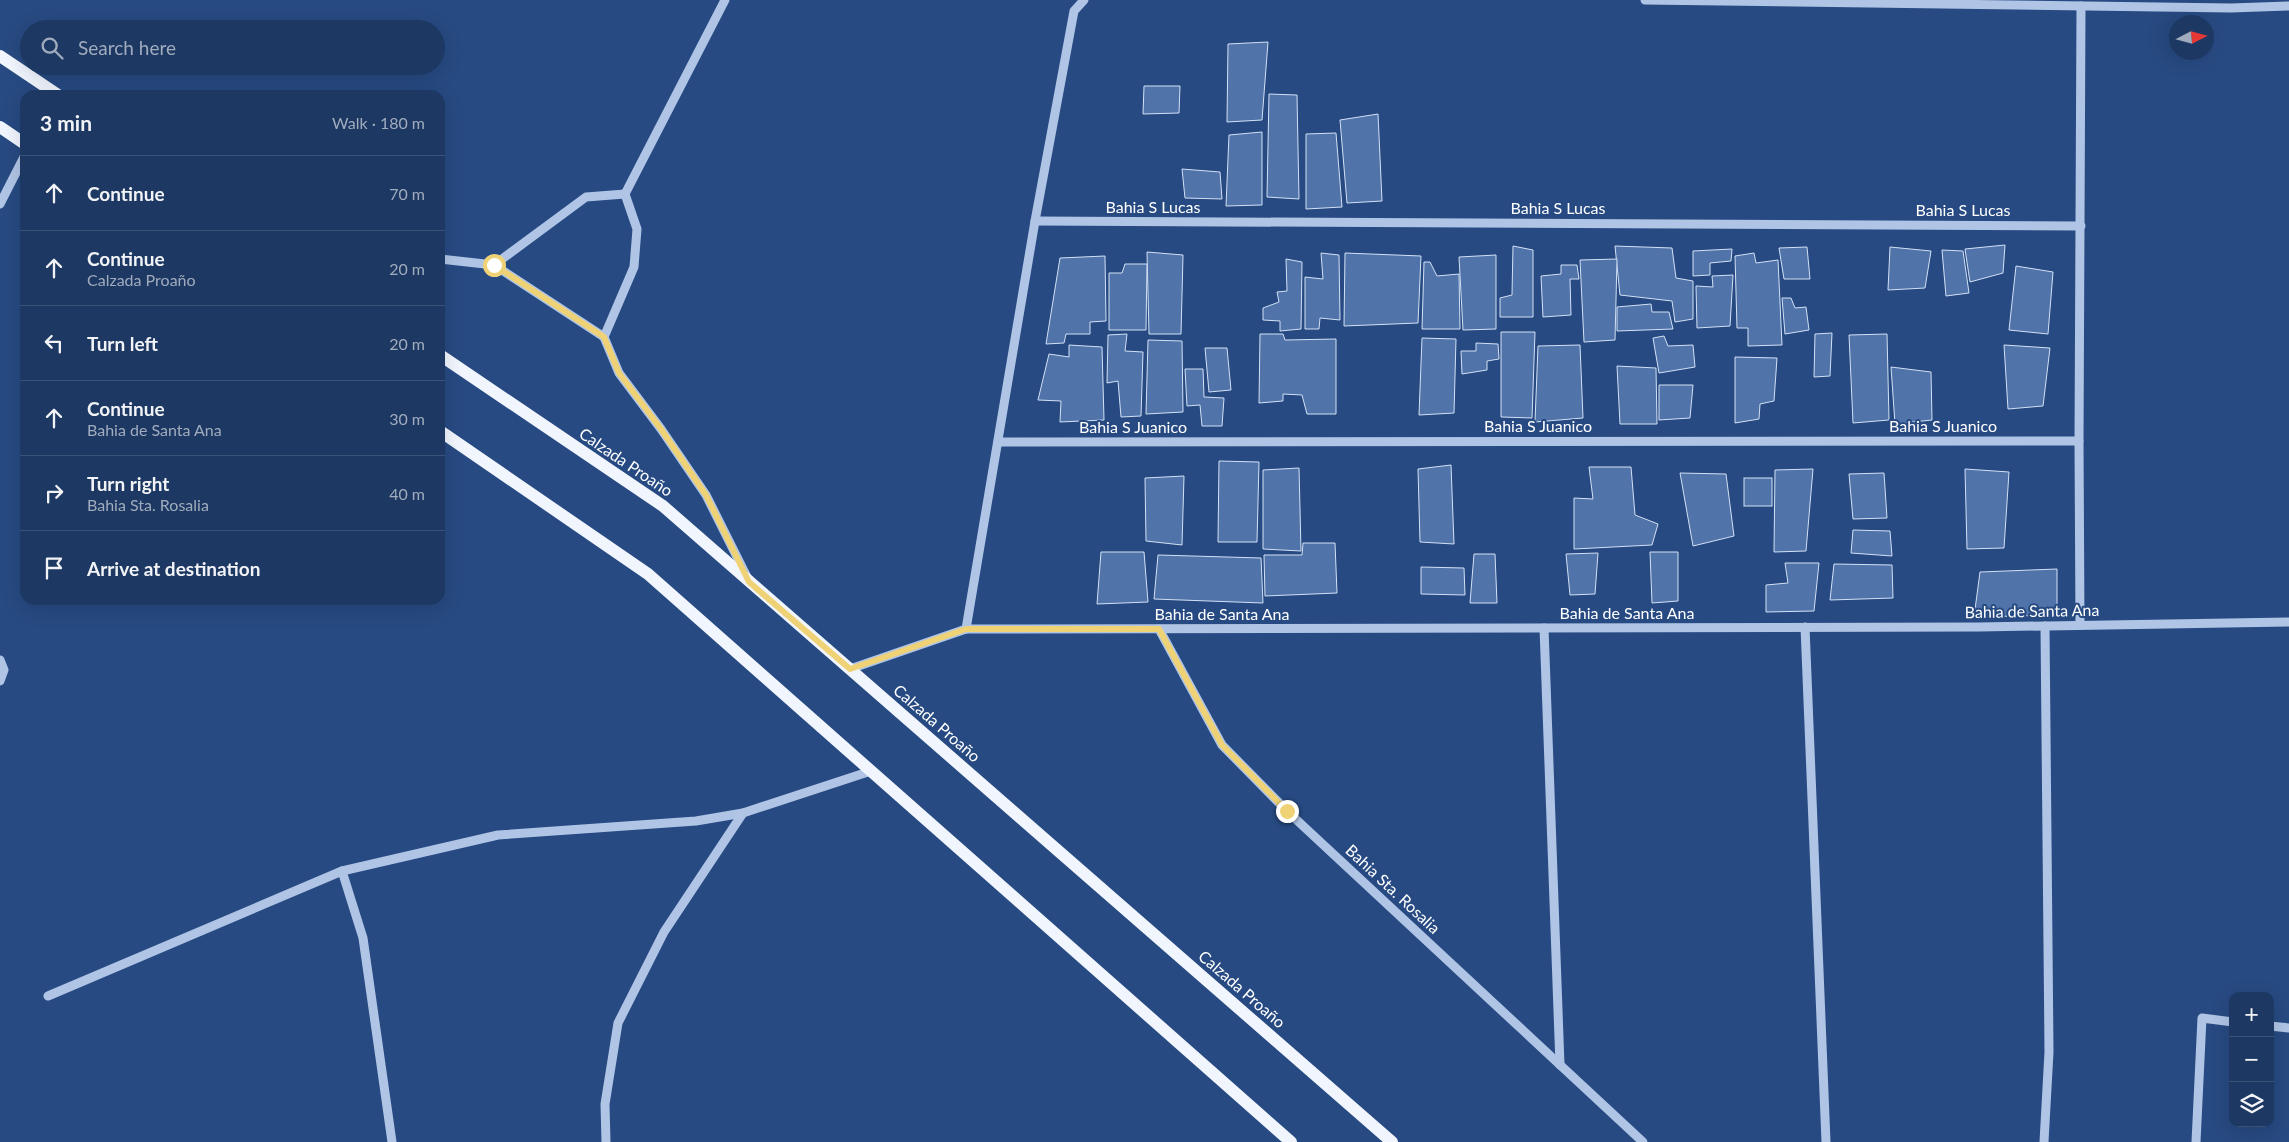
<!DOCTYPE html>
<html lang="en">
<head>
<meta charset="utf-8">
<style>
	body { margin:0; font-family:Lato,sans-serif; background:#253f68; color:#f1f3f6 }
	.controls { position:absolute; right:15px; bottom:15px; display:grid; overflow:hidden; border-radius:10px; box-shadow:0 5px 20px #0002 }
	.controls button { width:45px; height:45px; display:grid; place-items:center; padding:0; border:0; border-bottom:1px solid #3b5277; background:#1d3862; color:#f1f3f6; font:25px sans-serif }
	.compass { position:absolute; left:2169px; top:15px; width:45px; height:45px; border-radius:50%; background:#1d3862; box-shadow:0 5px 20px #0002; rotate:84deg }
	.stop { position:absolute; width:15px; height:15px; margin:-11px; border:4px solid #efd276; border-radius:50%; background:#fff }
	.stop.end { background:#efd276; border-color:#fff; box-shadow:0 1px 5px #0008 }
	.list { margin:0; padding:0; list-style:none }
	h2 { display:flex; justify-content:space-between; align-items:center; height:65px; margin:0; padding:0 20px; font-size:21px }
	h2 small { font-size:16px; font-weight:400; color:#a0acbe }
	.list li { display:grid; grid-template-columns:32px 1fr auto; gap:15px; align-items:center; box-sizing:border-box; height:75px; padding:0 20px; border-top:1px solid #3b5277 }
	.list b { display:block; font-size:19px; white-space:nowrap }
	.list p { margin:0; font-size:16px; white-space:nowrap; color:#a0acbe }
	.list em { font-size:16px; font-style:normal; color:#a0acbe }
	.icon { flex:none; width:28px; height:28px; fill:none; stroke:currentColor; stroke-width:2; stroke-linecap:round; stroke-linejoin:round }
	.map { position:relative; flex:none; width:2289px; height:1142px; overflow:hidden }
	.search { position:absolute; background:#1d3862; box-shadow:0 5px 20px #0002; left:20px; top:20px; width:425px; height:55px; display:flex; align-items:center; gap:12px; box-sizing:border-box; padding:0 18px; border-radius:28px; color:#a0acbe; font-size:19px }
	.panel { position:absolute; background:#1d3862; box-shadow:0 5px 20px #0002; left:20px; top:90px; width:425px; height:515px; border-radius:15px }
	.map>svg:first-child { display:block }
</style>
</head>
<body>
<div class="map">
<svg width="2289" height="1142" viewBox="0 0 2289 1142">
	<rect width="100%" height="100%" fill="#274a82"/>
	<!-- building -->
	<g fill="#5073aa" stroke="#d3e1f5">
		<polygon points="1268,42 1262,120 1227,122 1228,44"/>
		<polygon points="1144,86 1180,86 1179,113 1143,114"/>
		<polygon points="1269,94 1297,95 1299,199 1267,197"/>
		<polygon points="1378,114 1382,201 1347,203 1340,120"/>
		<polygon points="1262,132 1262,205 1226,206 1229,135"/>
		<polygon points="1336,133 1342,207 1306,209 1306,134"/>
		<polygon points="1182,169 1220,172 1222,199 1185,198"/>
		<polygon points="2005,245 2003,273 1970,282 1965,249"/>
		<polygon points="1513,246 1533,250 1533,317 1500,317 1500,298 1512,295"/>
		<polygon points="1615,246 1672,248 1676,278 1693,281 1693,319 1675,322 1672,301 1620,295"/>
		<polygon points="1807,247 1810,279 1784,279 1779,248"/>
		<polygon points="1890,247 1931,251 1925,288 1888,290"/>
		<polygon points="1732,249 1731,261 1710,263 1710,275 1693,276 1693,251"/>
		<polygon points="1942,250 1963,251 1969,293 1946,296"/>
		<polygon points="1147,252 1183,255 1181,334 1149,334"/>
		<polygon points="1321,253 1339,255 1340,320 1320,318 1319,329 1305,329 1305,277 1323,279"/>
		<polygon points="1345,253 1421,256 1418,323 1344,326"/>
		<polygon points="1754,253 1756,263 1778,260 1782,345 1748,346 1748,328 1737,328 1735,256"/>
		<polygon points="1496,255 1496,329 1463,330 1459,257"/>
		<polygon points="1105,256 1106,321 1090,322 1090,334 1066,334 1064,343 1046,344 1060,258"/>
		<polygon points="1286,259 1302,262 1301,329 1280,331 1280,321 1263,320 1263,308 1279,302 1277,292 1287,291"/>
		<polygon points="1617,259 1615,340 1584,342 1580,260"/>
		<polygon points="1424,262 1430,262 1437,276 1459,274 1460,329 1422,329"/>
		<polygon points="1125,264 1147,264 1146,330 1109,330 1109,273 1122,273"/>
		<polygon points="1561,265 1577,265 1579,279 1570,279 1571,315 1543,317 1541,276 1561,274"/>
		<polygon points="2016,266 2053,272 2048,334 2009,330"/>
		<polygon points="1733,275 1730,326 1697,328 1696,286 1713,287 1712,276"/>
		<polygon points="1782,298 1791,298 1795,308 1806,307 1809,330 1785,334"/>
		<polygon points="1651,304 1652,312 1669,312 1673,329 1617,331 1617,307"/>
		<polygon points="1501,332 1535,332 1532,418 1501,417"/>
		<polygon points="1832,333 1830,376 1814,377 1815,334"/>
		<polygon points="1127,334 1125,351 1143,352 1141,416 1121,417 1118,381 1107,383 1108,335"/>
		<polygon points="1260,334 1283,334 1285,340 1336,339 1336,414 1307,414 1302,395 1283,394 1283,401 1259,403"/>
		<polygon points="1887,334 1889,420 1853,423 1849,335"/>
		<polygon points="1664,336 1668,346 1693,345 1695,367 1659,373 1653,338"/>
		<polygon points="1422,338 1456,339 1454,413 1419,415"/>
		<polygon points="1148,340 1182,341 1183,412 1146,414"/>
		<polygon points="1476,343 1498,344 1499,359 1487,361 1487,370 1462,374 1461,351 1476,351"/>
		<polygon points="1069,345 1102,347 1104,420 1060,422 1061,401 1038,400 1049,354 1069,357"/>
		<polygon points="1580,345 1583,418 1535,422 1538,346"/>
		<polygon points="2004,345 2050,348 2043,406 2008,409"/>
		<polygon points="1205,348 1227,348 1231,390 1209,392"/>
		<polygon points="1735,357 1777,358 1774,401 1760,404 1759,419 1735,423"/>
		<polygon points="1617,366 1656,368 1657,424 1620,424"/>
		<polygon points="1891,367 1931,372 1932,420 1895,424"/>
		<polygon points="1185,369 1203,369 1204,397 1224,398 1222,426 1202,426 1200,405 1187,406"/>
		<polygon points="1659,385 1693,385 1690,418 1659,420"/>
		<polygon points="1219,461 1259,462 1257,542 1218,542"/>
		<polygon points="1451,465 1454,544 1420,542 1418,469"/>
		<polygon points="1589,467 1631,467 1635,515 1658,524 1652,545 1574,549 1574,498 1593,499"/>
		<polygon points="1299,468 1301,551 1263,549 1263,470"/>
		<polygon points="1813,469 1806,551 1774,552 1775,470"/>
		<polygon points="1965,469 2009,472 2004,548 1967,549"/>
		<polygon points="1680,473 1726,474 1734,536 1693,546"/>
		<polygon points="1884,473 1887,518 1853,519 1849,474"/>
		<polygon points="1184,476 1182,545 1146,541 1145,478"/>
		<rect x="1744" y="478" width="28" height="28"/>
		<polygon points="1853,530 1890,531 1892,556 1851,553"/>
		<polygon points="1303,543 1335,543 1337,593 1265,596 1264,555 1302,555"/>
		<polygon points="1101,552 1144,552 1148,602 1097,604"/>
		<polygon points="1650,552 1678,552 1678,601 1652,603"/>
		<polygon points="1598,553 1595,594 1570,595 1566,554"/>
		<polygon points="1474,554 1495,554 1497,603 1470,603"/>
		<polygon points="1158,555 1261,558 1263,603 1154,599"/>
		<polygon points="1785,563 1819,563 1814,611 1766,612 1766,585 1788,583"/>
		<polygon points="1834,564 1892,565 1893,598 1830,600"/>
		<polygon points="1421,567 1464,568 1465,595 1421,594"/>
		<polygon points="2057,569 2057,615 1974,617 1980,572"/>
	</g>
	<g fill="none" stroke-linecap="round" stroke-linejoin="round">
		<!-- minor -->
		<g stroke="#b0c5e6" stroke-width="9">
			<polyline points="725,0 625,194 637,229 634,267 604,337 619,373 661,429 706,495 747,577"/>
			<polyline points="1645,0 2231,8 2289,6"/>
			<polyline points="0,204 25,155"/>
			<polyline points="1035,221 2081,226"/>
			<polyline points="440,259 494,265 586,197 625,194"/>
			<polyline points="494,265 604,337"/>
			<polyline points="998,442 2079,441"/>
			<polyline points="2080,625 2079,441 2081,6"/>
			<polyline points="1805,627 1826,1142"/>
			<polyline points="1544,628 1560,1065"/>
			<polyline points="966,629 1035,221 1074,11 1084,0"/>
			<polyline points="1159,629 1222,745 1287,811 1643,1142"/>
			<polyline points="0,660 4,670 0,681"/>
			<polyline points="850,669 966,629 1979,627 2289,622"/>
			<polyline points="342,871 363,938 392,1142"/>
			<polyline points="48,996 342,871 498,835 696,821 743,813 871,771"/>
			<polyline points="2270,1026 2289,1028"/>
			<polyline points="606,1142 605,1104 618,1023 664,932 743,813"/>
			<polyline points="2044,1142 2049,1052 2045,626"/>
			<polyline points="2196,1142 2202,1018 2233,1022"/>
		</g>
		<!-- major -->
		<g stroke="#f1f5fd" stroke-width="12">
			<polyline points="0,56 58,95"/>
			<polyline points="0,127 25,144"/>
			<polyline points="440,355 663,506 1392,1142"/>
			<polyline points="440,431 648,574 1291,1142"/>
		</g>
	</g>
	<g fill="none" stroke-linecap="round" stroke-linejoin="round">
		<!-- route -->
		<polyline stroke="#efd276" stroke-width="6" points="494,265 604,337 619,373 661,429 706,495 749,582 850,669 966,629 1159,629 1222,745 1287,811"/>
	</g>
	<g text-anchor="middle" stroke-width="4" stroke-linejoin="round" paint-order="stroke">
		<!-- street labels -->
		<g font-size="16" fill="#fff" stroke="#274a82">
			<text x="1153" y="213">Bahia S Lucas</text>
			<text x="1558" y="214">Bahia S Lucas</text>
			<text x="1963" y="216">Bahia S Lucas</text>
			<text x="1538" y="432">Bahia S Juanico</text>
			<text x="1943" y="432">Bahia S Juanico</text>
			<text x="1133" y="433">Bahia S Juanico</text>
			<text transform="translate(626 462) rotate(34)" y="6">Calzada Proaño</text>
			<text transform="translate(2032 611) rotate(-1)" y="6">Bahia de Santa Ana</text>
			<text x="1627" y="619">Bahia de Santa Ana</text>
			<text x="1222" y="620">Bahia de Santa Ana</text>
			<text transform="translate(937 723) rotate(41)" y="6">Calzada Proaño</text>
			<text transform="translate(1393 889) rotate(43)" y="6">Bahia Sta. Rosalia</text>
			<text transform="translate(1242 989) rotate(41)" y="6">Calzada Proaño</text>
		</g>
	</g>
</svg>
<div class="controls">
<button>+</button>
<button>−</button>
<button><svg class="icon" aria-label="layers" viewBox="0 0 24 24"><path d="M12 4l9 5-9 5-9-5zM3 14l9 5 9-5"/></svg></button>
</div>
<svg class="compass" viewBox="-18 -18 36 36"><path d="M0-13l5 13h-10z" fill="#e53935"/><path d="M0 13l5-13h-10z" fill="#a0acbe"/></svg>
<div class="stop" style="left:494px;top:265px"></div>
<div class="stop end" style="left:1287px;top:811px"></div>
<div class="search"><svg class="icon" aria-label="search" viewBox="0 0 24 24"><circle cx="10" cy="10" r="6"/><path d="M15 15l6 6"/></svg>Search here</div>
<section class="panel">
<h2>3 min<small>Walk · 180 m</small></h2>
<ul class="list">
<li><svg class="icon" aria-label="ahead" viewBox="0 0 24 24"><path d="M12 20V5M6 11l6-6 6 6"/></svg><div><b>Continue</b></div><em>70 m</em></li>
<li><svg class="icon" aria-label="ahead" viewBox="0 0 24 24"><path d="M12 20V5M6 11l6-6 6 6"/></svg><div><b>Continue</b><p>Calzada Proaño</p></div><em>20 m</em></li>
<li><svg class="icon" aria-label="left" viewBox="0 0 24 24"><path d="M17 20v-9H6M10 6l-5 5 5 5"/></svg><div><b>Turn left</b></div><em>20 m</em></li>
<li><svg class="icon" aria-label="ahead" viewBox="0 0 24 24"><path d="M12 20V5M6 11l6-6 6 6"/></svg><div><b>Continue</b><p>Bahia de Santa Ana</p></div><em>30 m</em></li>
<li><svg class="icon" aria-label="right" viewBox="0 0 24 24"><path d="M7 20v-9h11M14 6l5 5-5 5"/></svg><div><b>Turn right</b><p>Bahia Sta. Rosalia</p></div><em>40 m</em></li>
<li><svg class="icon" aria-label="arrive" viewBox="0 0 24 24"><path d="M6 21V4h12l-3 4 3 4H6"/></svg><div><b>Arrive at destination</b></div></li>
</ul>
</section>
</div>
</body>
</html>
